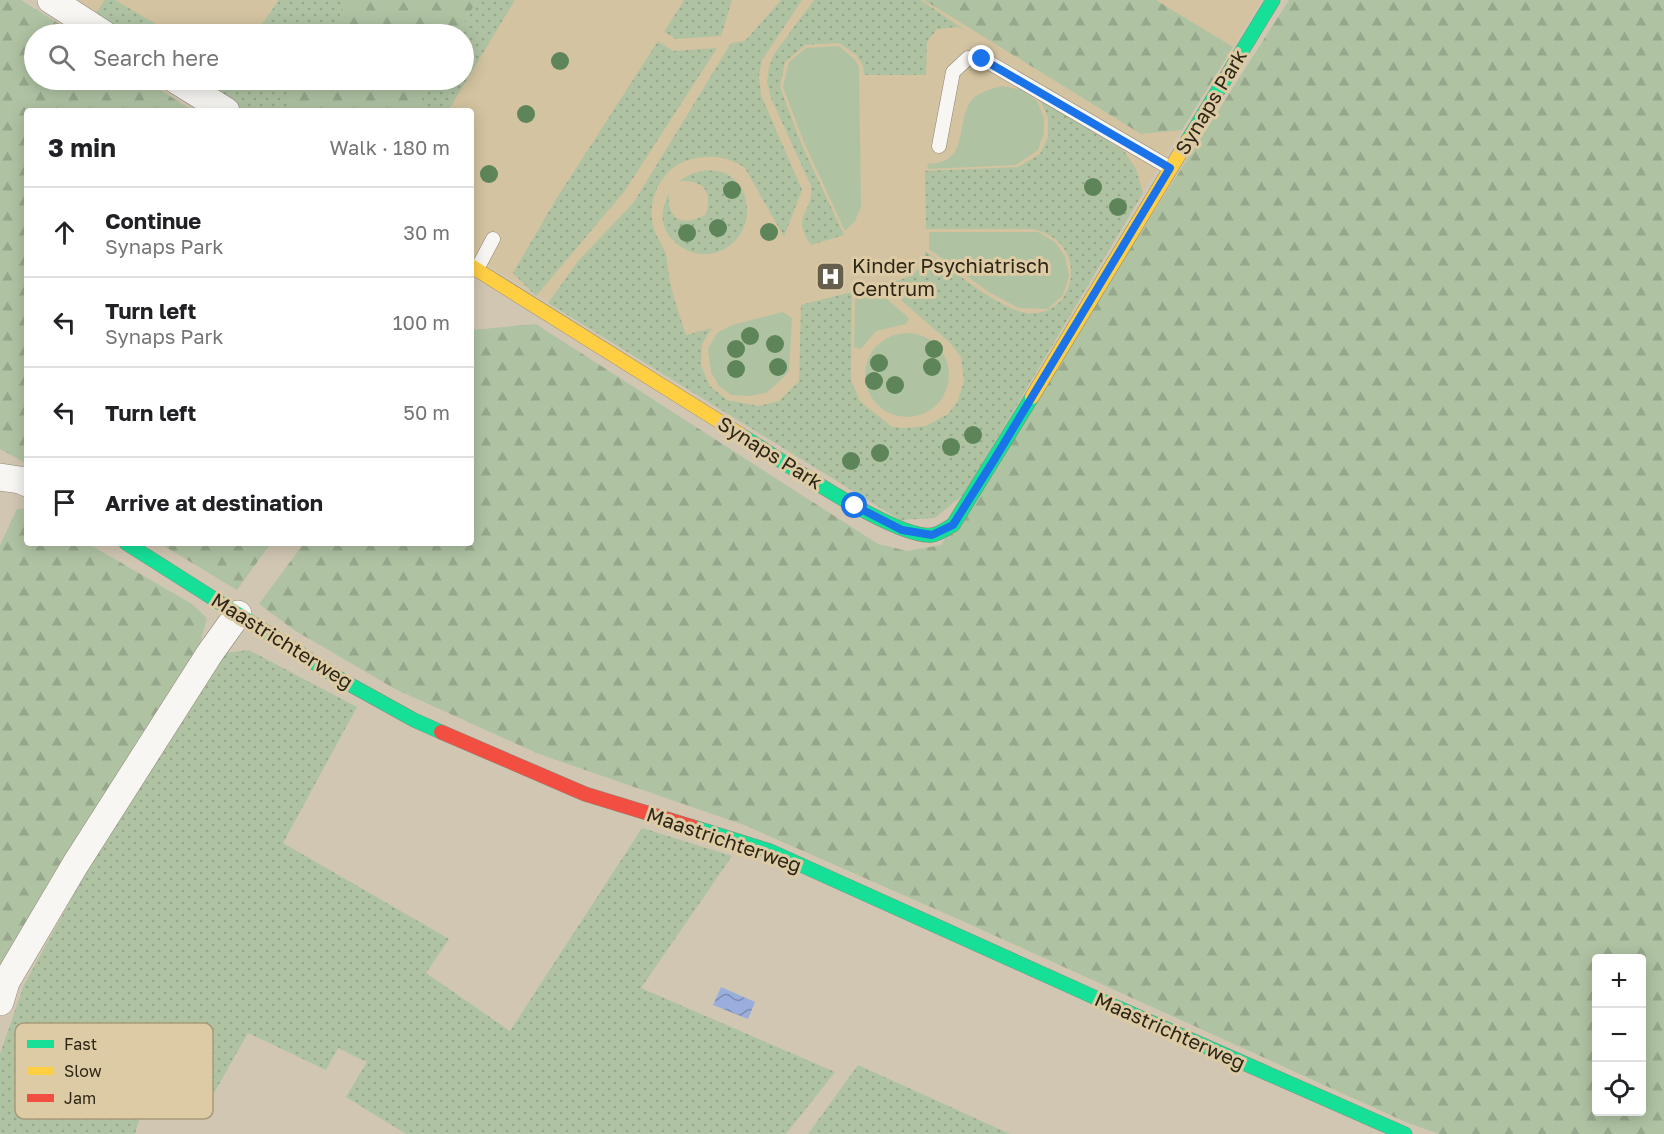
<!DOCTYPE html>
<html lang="en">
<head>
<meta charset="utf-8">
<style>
	body { margin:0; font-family:"Golos Text",sans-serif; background:#f6f6f6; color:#202124 }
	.controls { position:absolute; right:18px; bottom:18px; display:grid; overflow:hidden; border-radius:6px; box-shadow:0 3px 15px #0003 }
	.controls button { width:54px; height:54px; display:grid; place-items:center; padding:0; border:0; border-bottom:2px solid #e0e0e0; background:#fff; color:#202124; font:30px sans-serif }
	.stop { position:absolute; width:18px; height:18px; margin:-14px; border:4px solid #1a73e8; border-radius:50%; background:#fff }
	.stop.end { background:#1a73e8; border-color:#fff; box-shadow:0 2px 6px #0008 }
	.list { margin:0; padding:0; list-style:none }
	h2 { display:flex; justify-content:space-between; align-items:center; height:78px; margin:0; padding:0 24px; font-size:26px }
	h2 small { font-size:20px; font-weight:400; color:#757577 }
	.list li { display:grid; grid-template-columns:39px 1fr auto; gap:18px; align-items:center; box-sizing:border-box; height:90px; padding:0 24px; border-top:2px solid #e0e0e0 }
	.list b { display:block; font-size:22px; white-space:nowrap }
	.list p { margin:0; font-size:20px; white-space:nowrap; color:#757577 }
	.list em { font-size:20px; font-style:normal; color:#757577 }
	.icon { flex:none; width:33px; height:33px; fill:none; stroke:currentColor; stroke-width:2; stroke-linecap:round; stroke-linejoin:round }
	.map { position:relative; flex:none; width:1664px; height:1134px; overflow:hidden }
	.search { position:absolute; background:#fff; box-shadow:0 3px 15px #0003; left:24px; top:24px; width:450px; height:66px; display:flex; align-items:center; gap:15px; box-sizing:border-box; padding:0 21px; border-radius:33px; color:#757577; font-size:22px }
	.panel { position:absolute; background:#fff; box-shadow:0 3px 15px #0003; left:24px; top:108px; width:450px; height:438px; border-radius:6px }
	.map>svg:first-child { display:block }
</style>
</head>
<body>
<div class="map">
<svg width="1664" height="1134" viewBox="0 0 1664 1134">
	<defs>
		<pattern id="grass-dots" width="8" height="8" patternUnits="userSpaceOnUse" patternTransform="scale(1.5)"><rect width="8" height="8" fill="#afc3a3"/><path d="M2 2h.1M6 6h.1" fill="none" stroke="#97a78c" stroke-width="1.8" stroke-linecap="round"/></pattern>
		<pattern id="forest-firs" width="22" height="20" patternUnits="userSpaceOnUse" patternTransform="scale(1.5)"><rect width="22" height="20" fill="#afc3a3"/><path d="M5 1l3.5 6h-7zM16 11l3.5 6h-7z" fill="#97a78c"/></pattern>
		<pattern id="water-waves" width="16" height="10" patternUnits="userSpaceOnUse" patternTransform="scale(1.5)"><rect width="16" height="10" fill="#99aedc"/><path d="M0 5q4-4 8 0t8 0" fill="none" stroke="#7d8db1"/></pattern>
	</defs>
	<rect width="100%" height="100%" fill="#d0c6b2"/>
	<!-- built -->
	<polygon fill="#d3c3a0" points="66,0 1262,0 953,497 901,511 471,255 471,111 243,111 193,80 464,80 464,34 122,34"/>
	<!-- grass -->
	<g fill="url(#grass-dots)">
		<polygon points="105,0 115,0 173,34 122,34 93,17"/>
		<polygon points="279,0 343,0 337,34 255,34"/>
		<polygon points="477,0 515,0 448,111 415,111 433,80 464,80 464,34 458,34"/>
		<polygon points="684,0 732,0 721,36 676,39 664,32"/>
		<path d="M781,0H802L762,60L759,76L761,95L802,190L784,237L745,168C728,156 709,154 689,160C662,167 647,199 653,225C655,236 663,244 666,255C668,264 668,273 670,282C674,300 680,317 686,335L712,328L702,344L701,366L710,386L727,400L759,406L779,401L799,381L801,305L852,292L851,380L860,401L892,427L909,428L926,426L948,414L958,401L964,381L961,357L950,343L883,284C902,280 925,275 925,251C953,270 982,296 1013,309C1073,334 1098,242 1032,229H926L925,171L1018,167L1040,154L1048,137V118L1040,99L1124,151L1136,169L1143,193L964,494L935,518L900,520L548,303L579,260L634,202L731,43L745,41Z"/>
		<path d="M814,0H921L966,31L958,27L937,29L927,42L926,75H864L863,65L856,55L839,43L805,45L785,62L780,87L801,143L844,235L811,245C790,213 814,215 811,186L771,98L767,82L769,67L774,54Z"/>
		<polygon points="658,41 673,51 717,48 624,192 536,296 513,273 555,201"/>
		<polygon points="193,80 304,80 294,88 288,101 293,111 243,111"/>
		<path d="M706,170C712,171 719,171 725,173C734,178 742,187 745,197C758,242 705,275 672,239C659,225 661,209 669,193C669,197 668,203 670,208C675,226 694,222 706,214C713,190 703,180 679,181L691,174Z"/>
		<polygon points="249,650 357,707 283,843 449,939 426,973 510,1031 642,828 732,856 641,988 835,1072 786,1134 406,1134 346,1097 367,1062 338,1048 326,1070 248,1033 205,1109 147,1093 135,1134 0,1134 0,1054 24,985 74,894 50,926 225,653"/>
		<polygon points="858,1065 1010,1134 808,1134"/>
	</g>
	<!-- forest -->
	<g fill="url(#forest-firs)" fill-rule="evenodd">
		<polygon points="0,0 21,0 75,34 34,34 34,80 145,80 193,111 27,111 27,464 0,449"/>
		<polygon points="343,0 477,0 458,34 337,34"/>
		<polygon points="924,0 1156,0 1233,47 1182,130 1141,134"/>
		<path d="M1289,0H1664V1134H1439L1408,1123L958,919L744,825L539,754L395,689L294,630L259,604L304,543H471V330L536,324L878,544L907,551L941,545ZM1596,958H1642V1112H1596Z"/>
		<polygon points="304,80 433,80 415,111 293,111 288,101 294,88"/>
		<polygon points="27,508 27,543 87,543 192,604 207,618 198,650 0,979 0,545 17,509"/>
		<polygon points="159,543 271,543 237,590"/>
	</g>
	<!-- garden -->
	<g fill="#afc3a3">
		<polygon points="839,46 854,59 859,67 861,207 855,221 845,231 803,140 783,87 789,62 806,48"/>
		<path d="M1003,86L1021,90L1037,101L1044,118V133L1038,150L1016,165L928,169L927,164C968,163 956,132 968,106C974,93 990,89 1003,86Z"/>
		<polygon points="929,232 1038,232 1055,242 1065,256 1069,276 1063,295 1048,309 1018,308 989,292 929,249"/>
		<polygon points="874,288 909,318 906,324 876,331 861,349 854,347 855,293"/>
		<polygon points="783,312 792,318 789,371 783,378 766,393 748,396 731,395 719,386 711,372 708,349 717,333 732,325"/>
		<circle cx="907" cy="375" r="42"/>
	</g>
	<!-- water -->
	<polygon fill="url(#water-waves)" points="721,987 755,1002 748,1019 713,1005"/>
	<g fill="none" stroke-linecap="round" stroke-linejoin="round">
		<defs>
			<g id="lane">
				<polyline points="939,146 953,72 968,58 983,59 1170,168"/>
				<polyline points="477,269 493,239"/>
			</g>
			<g id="street">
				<polyline points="51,0 104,34"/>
				<polyline points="176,80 226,111"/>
				<polyline points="0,477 20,480 27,483"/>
				<polyline points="0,1002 6,982 75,865 210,653 238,614"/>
			</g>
			<g id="fast">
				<polyline points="1188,140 1273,0"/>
				<path d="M741,435C776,457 896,540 932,535C939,534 947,528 953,525L1032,397"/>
				<polyline points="126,543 340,679 414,720 441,732"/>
				<polyline points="693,827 770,851 1105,1002 1405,1134"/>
			</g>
			<g id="slow">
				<polyline points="471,266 741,435"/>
				<polyline points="1032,397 1188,140"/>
			</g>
			<polyline id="jam" points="441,732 585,794 693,827"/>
		</defs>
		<!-- lane casing -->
		<use href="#lane" stroke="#8f8778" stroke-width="15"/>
		<!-- street casing -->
		<use href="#street" stroke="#8f8778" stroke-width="28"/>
		<!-- fast casing -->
		<use href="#fast" stroke="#8f8778" stroke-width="15"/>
		<!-- slow casing -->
		<use href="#slow" stroke="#8f8778" stroke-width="15"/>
		<!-- jam casing -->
		<use href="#jam" stroke="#8f8778" stroke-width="15"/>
		<!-- lane -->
		<use href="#lane" stroke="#f8f6f3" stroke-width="14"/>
		<!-- street -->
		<use href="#street" stroke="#f8f6f3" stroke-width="27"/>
		<!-- fast -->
		<use href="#fast" stroke="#16e098" stroke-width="14"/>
		<!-- slow -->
		<use href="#slow" stroke="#ffcf43" stroke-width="14"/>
		<!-- jam -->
		<use href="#jam" stroke="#f24e42" stroke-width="14"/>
	</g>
	<!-- trees -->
	<g fill="#5e8559">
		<circle cx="560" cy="61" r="9"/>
		<circle cx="526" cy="114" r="9"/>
		<circle cx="489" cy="174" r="9"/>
		<circle cx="1093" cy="187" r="9"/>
		<circle cx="732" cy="190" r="9"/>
		<circle cx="1118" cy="207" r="9"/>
		<circle cx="718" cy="228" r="9"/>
		<circle cx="769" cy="232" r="9"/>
		<circle cx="687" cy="233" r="9"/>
		<circle cx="750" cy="336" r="9"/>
		<circle cx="775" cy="344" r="9"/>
		<circle cx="736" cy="349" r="9"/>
		<circle cx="934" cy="349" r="9"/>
		<circle cx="879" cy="363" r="9"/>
		<circle cx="778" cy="367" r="9"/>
		<circle cx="932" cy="367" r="9"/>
		<circle cx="736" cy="369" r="9"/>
		<circle cx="874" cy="381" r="9"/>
		<circle cx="895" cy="385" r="9"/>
		<circle cx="973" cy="435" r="9"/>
		<circle cx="951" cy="447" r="9"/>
		<circle cx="880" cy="453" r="9"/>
		<circle cx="851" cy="461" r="9"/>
	</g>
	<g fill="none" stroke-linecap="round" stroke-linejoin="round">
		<!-- route -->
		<polyline stroke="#1a73e8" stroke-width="8" points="855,506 902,530 932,535 953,525 994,460 1170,168 982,59"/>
	</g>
	<!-- icons -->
	<defs>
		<symbol id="hospital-square" viewBox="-11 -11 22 22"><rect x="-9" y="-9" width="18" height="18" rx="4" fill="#665e4d" stroke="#ddcba5"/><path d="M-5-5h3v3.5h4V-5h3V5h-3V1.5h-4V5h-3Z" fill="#fff"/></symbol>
	</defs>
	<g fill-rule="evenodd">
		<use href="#hospital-square" x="814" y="260" width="33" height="33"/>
	</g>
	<g text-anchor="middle" stroke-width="6" stroke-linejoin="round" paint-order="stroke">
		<!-- street labels -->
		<g font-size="20" fill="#2d2617" stroke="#ddcba5">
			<text transform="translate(1211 102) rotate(-59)" y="7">Synaps Park</text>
			<text transform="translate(770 453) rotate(32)" y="7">Synaps Park</text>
			<text transform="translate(282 641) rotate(32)" y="7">Maastrichterweg</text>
			<text transform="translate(724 840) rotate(19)" y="7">Maastrichterweg</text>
			<text transform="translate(1170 1031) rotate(24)" y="7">Maastrichterweg</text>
		</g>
		<!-- poi labels -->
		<g font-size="20" fill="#2d2617" stroke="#ddcba5" text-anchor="start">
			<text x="852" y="273">Kinder Psychiatrisch<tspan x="852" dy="23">Centrum</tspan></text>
		</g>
	</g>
	<!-- legend -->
	<rect x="15" y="1023" width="198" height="96" rx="9" fill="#ddcba5" stroke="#a89a7a" stroke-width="1.5"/>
	<rect x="27" y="1040" width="27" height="8" fill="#16e098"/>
	<rect x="27" y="1067" width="27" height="8" fill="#ffcf43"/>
	<rect x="27" y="1094" width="27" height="8" fill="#f24e42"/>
	<g font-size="16" fill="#2d2617">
		<text x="64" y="1050">Fast</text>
		<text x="64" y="1077">Slow</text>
		<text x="64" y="1104">Jam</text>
	</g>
</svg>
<div class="controls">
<button>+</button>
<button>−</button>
<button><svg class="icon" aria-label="locate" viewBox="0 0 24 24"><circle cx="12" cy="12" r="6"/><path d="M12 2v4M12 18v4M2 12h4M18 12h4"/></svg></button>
</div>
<div class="stop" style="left:855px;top:506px"></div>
<div class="stop end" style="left:982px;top:59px"></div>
<div class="search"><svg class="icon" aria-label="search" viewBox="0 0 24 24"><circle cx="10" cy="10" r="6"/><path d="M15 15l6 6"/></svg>Search here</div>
<section class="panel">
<h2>3 min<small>Walk · 180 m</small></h2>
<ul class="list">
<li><svg class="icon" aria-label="ahead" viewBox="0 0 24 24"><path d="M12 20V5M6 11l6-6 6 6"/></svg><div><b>Continue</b><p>Synaps Park</p></div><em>30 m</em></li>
<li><svg class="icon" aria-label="left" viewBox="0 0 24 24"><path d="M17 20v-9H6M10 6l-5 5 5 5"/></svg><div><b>Turn left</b><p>Synaps Park</p></div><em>100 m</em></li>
<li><svg class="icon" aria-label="left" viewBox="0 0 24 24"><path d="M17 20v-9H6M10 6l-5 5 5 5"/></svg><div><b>Turn left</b></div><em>50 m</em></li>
<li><svg class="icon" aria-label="arrive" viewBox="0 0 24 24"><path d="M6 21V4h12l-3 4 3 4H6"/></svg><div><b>Arrive at destination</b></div></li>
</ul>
</section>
</div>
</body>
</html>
